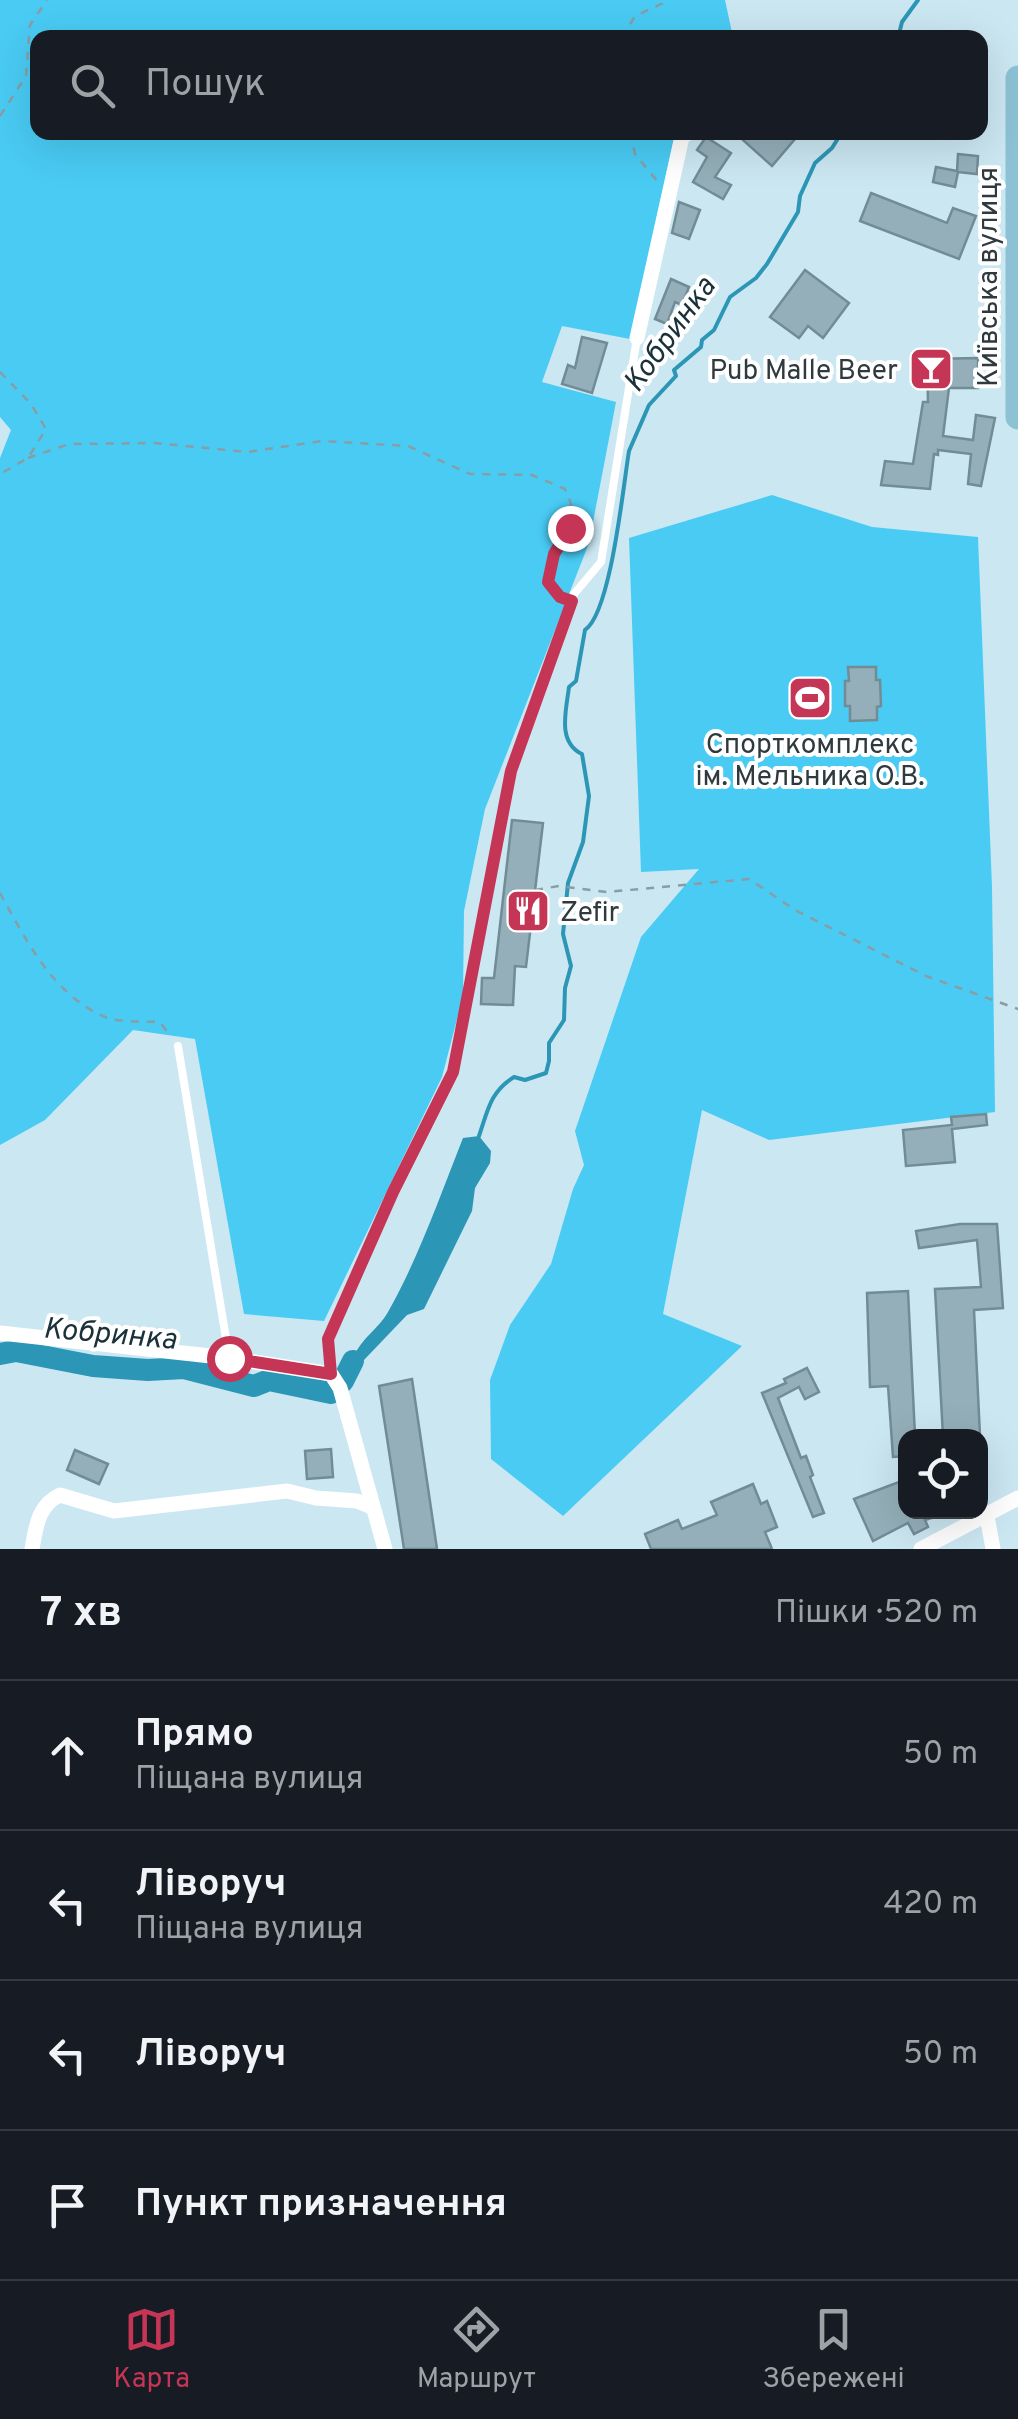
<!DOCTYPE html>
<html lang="uk">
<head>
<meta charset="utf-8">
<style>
	body { margin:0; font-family:Overpass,sans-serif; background:#242831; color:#f1f3f6 }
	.controls { position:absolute; right:30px; bottom:30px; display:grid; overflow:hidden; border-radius:20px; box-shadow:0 10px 40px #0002 }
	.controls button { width:90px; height:90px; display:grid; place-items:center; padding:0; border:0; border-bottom:2px solid #363941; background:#171b24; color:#f1f3f6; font:50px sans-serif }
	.stop { position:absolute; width:30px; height:30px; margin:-22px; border:8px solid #c53555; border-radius:50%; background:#fff }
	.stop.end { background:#c53555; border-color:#fff; box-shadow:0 2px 10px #0008 }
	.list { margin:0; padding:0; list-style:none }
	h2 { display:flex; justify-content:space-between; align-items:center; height:130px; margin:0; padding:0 40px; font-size:42px }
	h2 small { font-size:32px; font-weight:400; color:#9ea1a6 }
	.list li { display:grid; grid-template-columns:65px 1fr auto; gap:30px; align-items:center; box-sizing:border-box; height:150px; padding:0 40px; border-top:2px solid #363941 }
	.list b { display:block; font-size:38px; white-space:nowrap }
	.list p { margin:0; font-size:32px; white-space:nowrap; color:#9ea1a6 }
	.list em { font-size:32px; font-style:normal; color:#9ea1a6 }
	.icon { flex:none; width:55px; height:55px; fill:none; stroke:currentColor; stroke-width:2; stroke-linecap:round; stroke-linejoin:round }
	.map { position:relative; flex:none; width:1018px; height:1549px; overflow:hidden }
	.search { position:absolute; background:#171b24; box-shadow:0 10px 40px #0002; left:30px; right:30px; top:30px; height:110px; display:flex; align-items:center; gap:25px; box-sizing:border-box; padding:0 35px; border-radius:20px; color:#9ea1a6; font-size:38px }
	.sheet { height:730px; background:#171b24 }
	nav { display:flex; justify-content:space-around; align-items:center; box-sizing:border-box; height:140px; border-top:2px solid #363941; background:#171b24; font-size:28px; color:#9ea1a6 }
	nav a { display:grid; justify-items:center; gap:5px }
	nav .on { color:#c53555 }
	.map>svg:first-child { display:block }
</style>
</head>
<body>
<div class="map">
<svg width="1018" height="1549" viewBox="0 0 1018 1549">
	<rect width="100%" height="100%" fill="#cbe7f2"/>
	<!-- green -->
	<g fill="#49cbf4">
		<polygon points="0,0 725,0 733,37 38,38 38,132 675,133 630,339 562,326 542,382 616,402 589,543 485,809 464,911 463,996 442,1077 324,1321 244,1314 195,1039 133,1030 45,1120 0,1145 0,458 11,430 0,417"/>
		<polygon points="772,495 872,527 978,537 992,887 995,1112 769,1140 702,1110 663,1314 742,1346 563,1516 491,1459 490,1380 510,1325 551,1264 573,1189 584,1165 575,1131 641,937 699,869 641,872 629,538"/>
	</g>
	<!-- water -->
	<path fill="#2c96b6" d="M479,1136L491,1151L490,1163L475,1188L472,1211L424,1309L407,1315L363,1361H353C357,1341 378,1330 388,1312C419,1257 440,1196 463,1138Z"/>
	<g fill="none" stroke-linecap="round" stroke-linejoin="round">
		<!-- stream -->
		<g stroke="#2c96b6" stroke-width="4">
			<polyline points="898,38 902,22 918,0"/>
			<path d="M479,1136C488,1110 490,1092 514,1077L525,1080L546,1073L549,1061V1043L564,1020L565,988L571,966L563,934L568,883L583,842L589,796L582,754C557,742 566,711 569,687L576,681L585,630C611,612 623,487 629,451L649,405L676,376L674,370L701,347L702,340L714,330L730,297L756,278L767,264L798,212L800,196L815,163L832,148L842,132"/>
		</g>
		<!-- river -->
		<g stroke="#2c96b6" stroke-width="22">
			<polyline points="0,1354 16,1351 93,1366 148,1370 184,1368 254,1386 269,1380 331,1393"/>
			<polyline points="343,1381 353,1361"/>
		</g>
	</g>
	<!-- building -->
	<g fill="#94afb9" stroke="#728c96" stroke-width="2.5">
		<polygon points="734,132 801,132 772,166"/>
		<polygon points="706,137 731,153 715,177 731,185 723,199 693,182 707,157 697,150"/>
		<polygon points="958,154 978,156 977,174 958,172 955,187 933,182 936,167 957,171"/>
		<polygon points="871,193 947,223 953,208 976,216 959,259 860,221"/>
		<polygon points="679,202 700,210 689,239 672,233"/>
		<polygon points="805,270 849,303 823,338 808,326 799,338 770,317"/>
		<polygon points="671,279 689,287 682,305 675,302 667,324 655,319"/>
		<polygon points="582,337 607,343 592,393 562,384 568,365 575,368"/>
		<polygon points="978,358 978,388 949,388 943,436 973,440 976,415 995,418 981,486 968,484 971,454 938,450 938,455 934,454 930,489 881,485 885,461 913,464 923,402 928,402 927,359"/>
		<polygon points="848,667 876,667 876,680 880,680 881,706 877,707 877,720 850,721 850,706 845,706 845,681 849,681"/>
		<polygon points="512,820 543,823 526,967 515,966 513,1005 481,1004 482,978 494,978"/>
		<polygon points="986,1114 987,1125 952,1129 955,1162 906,1166 903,1130 952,1125 951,1117"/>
		<polygon points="960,1224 997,1224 1003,1308 974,1310 980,1436 943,1436 935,1289 981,1287 977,1240 919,1248 916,1231"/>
		<polygon points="908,1291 915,1436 906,1436 906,1456 893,1457 888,1386 870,1387 867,1293"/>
		<polygon points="807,1368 819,1392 805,1399 799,1387 778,1398 801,1458 806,1456 813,1475 810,1477 824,1513 813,1517 762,1393 786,1383 784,1379"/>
		<polygon points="412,1379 437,1549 404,1549 379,1386"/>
		<polygon points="331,1449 333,1477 307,1479 305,1451"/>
		<polygon points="75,1450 108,1464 99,1484 67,1470"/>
		<polygon points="899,1482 906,1490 906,1512 944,1514 925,1520 928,1527 914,1534 908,1523 873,1541 854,1499"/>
		<polygon points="753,1484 761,1504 767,1501 777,1527 765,1532 772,1549 651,1549 645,1534 678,1520 682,1529 717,1515 711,1502"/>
	</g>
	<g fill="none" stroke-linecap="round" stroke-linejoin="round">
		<!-- path -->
		<g stroke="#889da4" stroke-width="2.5" stroke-dasharray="8 8" stroke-linecap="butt">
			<polyline points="622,38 635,16 670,0"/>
			<polyline points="0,116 26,76 30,25 47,0"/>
			<polyline points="630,132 635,154 658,182"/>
			<polyline points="0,372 31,404 46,429 28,458 0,474"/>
			<path d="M28,458L69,444L155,443L247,452L322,441L408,446L470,474L532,475L565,489C579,518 570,523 557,550C552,559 551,571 548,582L561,597"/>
			<polyline points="535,890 559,886 607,892 749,879 795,910 926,976 1018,1009"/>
			<path d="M0,893C26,940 53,995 105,1017C120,1023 143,1021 160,1022L171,1037"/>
		</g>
		<!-- service -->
		<g stroke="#fff" stroke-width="8">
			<polyline points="178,1046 229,1357"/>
			<polyline points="331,1374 328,1339 393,1192 453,1072 511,771 574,594 601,562 637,338"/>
		</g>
		<!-- minor -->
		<g stroke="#fff" stroke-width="15">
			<polyline points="637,338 682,137 690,132"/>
			<polyline points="0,1333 229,1358 331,1374 340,1388 385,1549"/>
			<polyline points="987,1516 993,1549"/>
			<path d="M32,1549C36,1527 38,1505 60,1495L114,1511L287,1491L316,1498L357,1501L372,1507"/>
			<polyline points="921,1549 1018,1498"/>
		</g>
		<!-- primary -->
		<polyline stroke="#8cc2d4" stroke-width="25" points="1018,78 1018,417"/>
	</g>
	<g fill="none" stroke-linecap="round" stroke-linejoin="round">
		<!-- route -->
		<polyline stroke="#c53555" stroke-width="12" points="229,1358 331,1374 328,1339 393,1192 453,1072 511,771 572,601 560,597 548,582 554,554 570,528"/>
	</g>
	<!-- icons -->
	<defs>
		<symbol id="bar-square" viewBox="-11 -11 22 22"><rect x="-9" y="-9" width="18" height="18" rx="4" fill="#c53555" stroke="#fff"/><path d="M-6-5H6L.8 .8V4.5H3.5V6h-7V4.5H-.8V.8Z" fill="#fff"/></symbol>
		<symbol id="stadium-square" viewBox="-11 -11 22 22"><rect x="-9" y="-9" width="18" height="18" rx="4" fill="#c53555" stroke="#fff"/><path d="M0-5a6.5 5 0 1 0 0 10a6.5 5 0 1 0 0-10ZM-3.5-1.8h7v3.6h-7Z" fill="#fff"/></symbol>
		<symbol id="restaurant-square" viewBox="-11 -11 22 22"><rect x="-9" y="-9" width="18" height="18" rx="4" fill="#c53555" stroke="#fff"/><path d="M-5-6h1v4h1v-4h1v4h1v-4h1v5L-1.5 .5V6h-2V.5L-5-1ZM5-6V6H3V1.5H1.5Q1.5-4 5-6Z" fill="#fff"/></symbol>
	</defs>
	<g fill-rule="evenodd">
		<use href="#bar-square" x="906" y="344" width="50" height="50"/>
		<use href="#stadium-square" x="785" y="673" width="50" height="50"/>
		<use href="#restaurant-square" x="503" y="886" width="50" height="50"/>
	</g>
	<g text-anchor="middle" stroke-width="8" stroke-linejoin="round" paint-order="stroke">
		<!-- street labels -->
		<g font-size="28" fill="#2f3a3e" stroke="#fff">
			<text transform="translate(987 277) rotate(-90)" y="10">Київська вулиця</text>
		</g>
		<!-- poi labels -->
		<g font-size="28" fill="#2f3a3e" stroke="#fff" text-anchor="end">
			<text x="898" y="379">Pub Malle Beer</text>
			<text x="810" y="753" text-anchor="middle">Спорткомплекс<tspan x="810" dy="32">ім. Мельника О.В.</tspan></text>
			<text x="560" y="921" text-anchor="start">Zefir</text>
		</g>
		<!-- water labels -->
		<g font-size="30" font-style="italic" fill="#1a3139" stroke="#fff">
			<text transform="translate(669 334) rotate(-54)" y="10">Кобринка</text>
			<text transform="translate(110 1333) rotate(5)" y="10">Кобринка</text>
		</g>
	</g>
</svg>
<div class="controls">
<button><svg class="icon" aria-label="locate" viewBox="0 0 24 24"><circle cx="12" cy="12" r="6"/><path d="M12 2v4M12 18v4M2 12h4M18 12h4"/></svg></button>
</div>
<div class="stop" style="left:229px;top:1358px"></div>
<div class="stop end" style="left:570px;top:528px"></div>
<div class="search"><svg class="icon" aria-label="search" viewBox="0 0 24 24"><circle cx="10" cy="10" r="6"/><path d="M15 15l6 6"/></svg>Пошук</div>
</div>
<section class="sheet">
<h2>7 хв<small>Пішки · 520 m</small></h2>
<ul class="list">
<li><svg class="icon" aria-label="ahead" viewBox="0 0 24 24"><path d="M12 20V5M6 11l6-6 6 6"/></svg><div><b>Прямо</b><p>Піщана вулиця</p></div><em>50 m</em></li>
<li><svg class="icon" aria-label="left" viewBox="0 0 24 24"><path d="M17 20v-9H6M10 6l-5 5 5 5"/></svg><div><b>Ліворуч</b><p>Піщана вулиця</p></div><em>420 m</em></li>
<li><svg class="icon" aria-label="left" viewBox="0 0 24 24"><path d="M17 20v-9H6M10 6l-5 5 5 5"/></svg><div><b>Ліворуч</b></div><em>50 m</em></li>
<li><svg class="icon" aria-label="arrive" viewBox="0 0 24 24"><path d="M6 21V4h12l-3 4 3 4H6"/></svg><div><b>Пункт призначення</b></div></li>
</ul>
</section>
<nav>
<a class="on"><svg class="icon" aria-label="map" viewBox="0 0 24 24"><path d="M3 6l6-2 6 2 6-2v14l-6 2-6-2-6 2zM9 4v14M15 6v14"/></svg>Карта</a>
<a><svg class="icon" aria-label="directions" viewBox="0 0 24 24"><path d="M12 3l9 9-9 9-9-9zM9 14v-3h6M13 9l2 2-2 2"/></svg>Маршрут</a>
<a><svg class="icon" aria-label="saved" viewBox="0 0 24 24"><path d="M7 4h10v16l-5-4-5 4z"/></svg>Збережені</a>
</nav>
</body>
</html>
